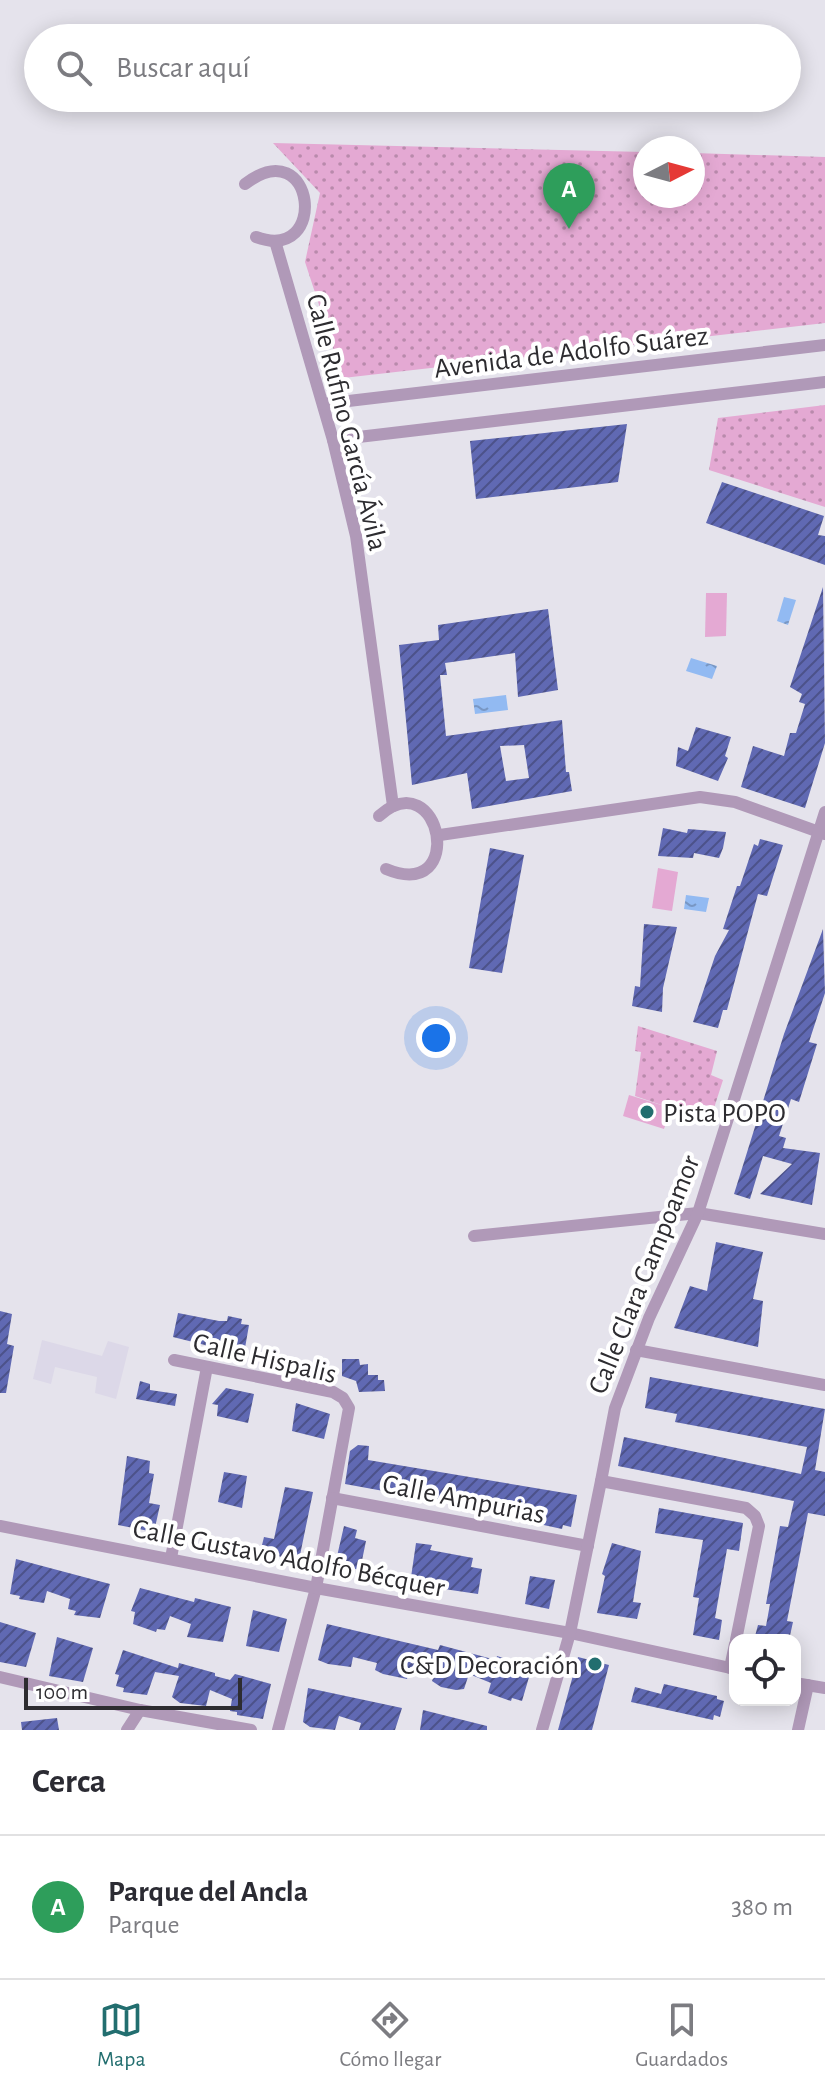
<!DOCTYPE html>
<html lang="es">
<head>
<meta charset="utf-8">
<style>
	body { margin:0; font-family:"Alegreya Sans",sans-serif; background:#f2f2f3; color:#2b2b33 }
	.controls { position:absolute; right:24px; bottom:24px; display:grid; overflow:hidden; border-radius:16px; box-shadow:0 4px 20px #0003 }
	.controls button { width:72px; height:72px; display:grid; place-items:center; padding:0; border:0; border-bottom:2px solid #e1e1e2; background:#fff; color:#2b2b33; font:40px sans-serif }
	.compass { position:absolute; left:633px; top:136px; width:72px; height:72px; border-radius:50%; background:#fff; box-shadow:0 4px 20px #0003; rotate:84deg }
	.scale { position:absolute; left:24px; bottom:20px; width:218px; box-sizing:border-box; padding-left:8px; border:4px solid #2d2c30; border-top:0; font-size:22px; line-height:28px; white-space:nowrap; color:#2d2c30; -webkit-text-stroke:6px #fff; paint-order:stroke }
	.you { position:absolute; left:436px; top:1038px; width:28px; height:28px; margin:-20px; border:6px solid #fff; border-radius:50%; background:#1a73e8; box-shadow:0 0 0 12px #1a73e833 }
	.badge { display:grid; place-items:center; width:52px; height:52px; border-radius:50%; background:#226e6f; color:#fff; font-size:26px; font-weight:700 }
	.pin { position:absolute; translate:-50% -66px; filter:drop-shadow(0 2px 4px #0008) }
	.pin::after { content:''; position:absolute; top:42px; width:28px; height:24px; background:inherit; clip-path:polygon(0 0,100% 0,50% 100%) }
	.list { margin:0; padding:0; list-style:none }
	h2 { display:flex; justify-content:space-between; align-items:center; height:104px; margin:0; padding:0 32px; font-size:34px }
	h2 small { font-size:26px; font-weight:400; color:#7c7c81 }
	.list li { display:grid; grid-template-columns:52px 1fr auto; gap:24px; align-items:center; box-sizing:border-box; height:144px; padding:0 32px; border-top:2px solid #e1e1e2 }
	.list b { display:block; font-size:30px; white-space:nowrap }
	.list p { margin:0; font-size:26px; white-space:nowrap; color:#7c7c81 }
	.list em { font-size:26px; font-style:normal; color:#7c7c81 }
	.icon { flex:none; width:44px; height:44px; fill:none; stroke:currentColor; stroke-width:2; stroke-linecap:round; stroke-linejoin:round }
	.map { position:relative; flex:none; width:825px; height:1730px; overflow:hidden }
	.search { position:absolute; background:#fff; box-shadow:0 4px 20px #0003; left:24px; right:24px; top:24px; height:88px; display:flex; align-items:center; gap:20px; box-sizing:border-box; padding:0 28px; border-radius:44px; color:#7c7c81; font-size:30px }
	.sheet { height:248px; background:#fff }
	nav { display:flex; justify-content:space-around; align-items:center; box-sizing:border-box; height:112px; border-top:2px solid #e1e1e2; background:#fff; font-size:22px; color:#7c7c81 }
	nav a { display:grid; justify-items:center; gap:4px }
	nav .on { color:#226e6f }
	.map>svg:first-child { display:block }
</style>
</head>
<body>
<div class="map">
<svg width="825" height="1730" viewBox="0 0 825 1730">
	<defs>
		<pattern id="park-dots" width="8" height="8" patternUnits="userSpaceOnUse" patternTransform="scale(2)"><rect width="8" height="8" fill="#e4a9d3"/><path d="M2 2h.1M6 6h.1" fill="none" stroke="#b98aac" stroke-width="1.8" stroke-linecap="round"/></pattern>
		<pattern id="water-ripples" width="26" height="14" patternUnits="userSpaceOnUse" patternTransform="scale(2)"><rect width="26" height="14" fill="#92baf2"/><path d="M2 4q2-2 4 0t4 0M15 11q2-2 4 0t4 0" fill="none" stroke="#7897c4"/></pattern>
		<pattern id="building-hatch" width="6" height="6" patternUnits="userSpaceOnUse" patternTransform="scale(2)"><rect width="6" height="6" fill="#6069b3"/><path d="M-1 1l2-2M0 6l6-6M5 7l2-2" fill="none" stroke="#4c528a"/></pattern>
	</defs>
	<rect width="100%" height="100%" fill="#e5e3ec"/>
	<!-- built -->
	<polygon fill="#dcd8e8" points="42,1340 102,1356 108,1341 129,1347 116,1399 95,1393 97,1377 55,1367 51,1384 33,1379"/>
	<!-- grass -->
	<g fill="#e4a9d3">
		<polygon points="706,593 727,593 726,636 705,637"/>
		<polygon points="658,868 678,872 672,911 652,908"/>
		<polygon points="629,1095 671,1108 664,1129 623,1116"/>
	</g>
	<!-- park -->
	<g fill="url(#park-dots)">
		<polygon points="273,143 645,152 645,196 693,196 693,153 825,157 825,323 343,378 305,262 320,193"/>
		<polygon points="825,405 825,507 709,470 718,418"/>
		<polygon points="638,1026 717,1051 711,1075 723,1080 714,1108 701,1104 697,1117 635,1096 641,1052 635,1051"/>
	</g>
	<!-- water -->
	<g fill="url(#water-ripples)">
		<polygon points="784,597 796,600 788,625 777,621"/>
		<polygon points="691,658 717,666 712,679 686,671"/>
		<polygon points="506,695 508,710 475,714 473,699"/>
		<polygon points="686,895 709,898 706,912 684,909"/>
	</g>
	<!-- building -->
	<g fill="url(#building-hatch)" fill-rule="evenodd">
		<polygon points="627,424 618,482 476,499 470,441"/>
		<polygon points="722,482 824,516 818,535 825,536 825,565 706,523"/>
		<polygon points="823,587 825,743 805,808 741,787 753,746 784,756 790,733 796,733 805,704 799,702 802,694 790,687"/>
		<path d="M548,609L558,690L518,697L515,653L445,663L447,675H440L446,736L562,720L566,772H569L572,791L472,809L467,773L412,785L399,645L439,640L438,625ZM524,745L529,778L506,781L500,746Z"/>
		<polygon points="696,727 731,737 725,756 728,758 718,781 676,766 678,747 688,751"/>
		<polygon points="663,828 687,833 688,829 726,832 723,848 719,858 694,853 693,858 658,856"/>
		<polygon points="760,839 783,845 767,896 758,894 727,1010 723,1010 718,1028 693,1022 715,956 729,930 723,929 737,886 740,886 754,844 758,846"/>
		<polygon points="490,848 524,855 502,973 469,968"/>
		<polygon points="644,924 677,927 663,988 662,1012 632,1006 635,986 640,987"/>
		<polygon points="823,929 825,993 809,1042 817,1044 799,1102 791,1099 779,1136 786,1138 783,1148 820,1153 812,1205 760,1194 792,1164 763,1156 750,1199 734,1194 784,1034"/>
		<polygon points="716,1242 763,1252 753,1299 763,1301 758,1347 674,1328 690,1286 707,1291"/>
		<polygon points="0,1311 12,1314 7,1344 14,1346 6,1393 0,1393"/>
		<polygon points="178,1313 219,1321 227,1321 228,1316 242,1319 241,1324 249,1325 245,1348 238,1347 237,1353 173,1337"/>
		<polygon points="342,1359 359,1359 360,1365 368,1364 368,1375 378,1375 378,1380 384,1380 385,1391 359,1392 356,1381 342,1376"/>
		<polygon points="650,1377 825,1409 815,1470 825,1472 825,1516 808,1513 787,1621 793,1622 789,1640 754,1640 758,1625 766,1626 770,1604 766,1604 780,1526 788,1527 794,1501 618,1466 624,1437 801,1474 807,1447 675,1422 677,1414 645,1408"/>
		<polygon points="140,1381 150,1384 150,1390 177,1394 175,1406 136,1399"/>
		<polygon points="226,1388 254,1394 248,1423 217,1416 218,1405 212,1404"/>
		<polygon points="296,1403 330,1414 324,1439 292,1431"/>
		<polygon points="358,1445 369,1446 368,1460 577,1495 571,1527 563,1525 562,1529 539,1524 540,1520 487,1511 486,1515 453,1509 455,1504 345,1484 350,1451"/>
		<polygon points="127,1456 150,1461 149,1473 154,1474 149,1503 160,1505 154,1532 118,1525"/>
		<polygon points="224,1472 247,1476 242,1508 218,1502"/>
		<polygon points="285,1487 313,1492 299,1560 260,1553 264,1537 274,1539"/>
		<polygon points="659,1508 743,1523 739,1551 727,1549 715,1618 722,1620 719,1640 693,1635 699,1598 693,1597 703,1540 655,1533"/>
		<polygon points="344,1526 357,1530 355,1538 366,1541 360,1570 335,1565"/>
		<polygon points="416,1543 432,1545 430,1550 473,1558 471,1567 482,1569 478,1594 410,1584"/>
		<polygon points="612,1543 641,1551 633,1602 641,1603 637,1619 597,1613 605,1576 602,1574"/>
		<polygon points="16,1559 110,1584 100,1618 74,1615 76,1611 68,1609 70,1599 47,1591 44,1603 19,1599 20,1596 10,1594"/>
		<polygon points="530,1576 555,1580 549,1609 525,1604"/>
		<polygon points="140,1588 194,1602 195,1598 231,1607 223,1642 187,1637 191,1624 170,1616 165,1630 157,1629 156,1632 133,1624 135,1612 131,1611"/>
		<polygon points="253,1610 287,1619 279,1652 246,1646"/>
		<polygon points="0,1622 36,1633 26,1667 0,1662"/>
		<polygon points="327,1624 438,1650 440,1645 496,1660 497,1656 532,1667 522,1701 512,1698 511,1701 488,1693 491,1683 469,1674 464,1689 456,1690 441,1687 432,1681 434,1676 410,1667 407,1679 383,1674 375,1670 377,1663 353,1657 351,1667 328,1664 318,1660"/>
		<polygon points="57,1637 93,1648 83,1682 49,1676"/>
		<polygon points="123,1650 178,1668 179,1663 215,1673 215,1676 230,1680 235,1674 271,1684 263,1719 237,1715 237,1712 230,1711 232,1699 210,1690 206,1706 180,1703 172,1697 179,1676 155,1672 147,1695 123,1692 124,1688 116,1686 119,1675 115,1674"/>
		<polygon points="578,1657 609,1665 592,1730 558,1730"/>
		<polygon points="664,1684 717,1696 717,1699 724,1701 720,1717 714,1715 713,1720 631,1702 635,1687 661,1694"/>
		<polygon points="308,1688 402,1708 395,1730 359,1730 361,1723 339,1716 335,1730 310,1727 303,1722"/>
		<polygon points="423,1710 487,1726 487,1730 420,1730"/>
		<polygon points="57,1718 59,1730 22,1730 21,1722"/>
	</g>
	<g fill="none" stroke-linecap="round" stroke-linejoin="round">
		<!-- minor -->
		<g stroke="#b099b8" stroke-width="12">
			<path d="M245,184C315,130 330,264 256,237"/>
			<polyline points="275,241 333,440 356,536 393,806"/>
			<polyline points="323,404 825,345"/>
			<polyline points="333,440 825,382"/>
			<path d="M379,816C441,761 468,903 386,869"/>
			<polyline points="440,835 700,797 735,802 825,834"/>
			<polyline points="474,1236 698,1213 825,1234"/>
			<polyline points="636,1350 825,1385"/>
			<polyline points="174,1360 333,1392 343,1398 349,1408 316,1588 278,1730"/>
			<polyline points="601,1481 615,1408 649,1318 698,1213 825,812"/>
			<polyline points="332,1498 588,1546"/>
			<polyline points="0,1526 316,1588 570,1633 735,1669"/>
			<polyline points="171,1558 207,1367"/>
			<polyline points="730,1668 735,1644"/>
			<polyline points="0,1677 140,1710 251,1730"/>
			<polyline points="795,1683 825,1688"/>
			<polyline points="127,1730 140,1710"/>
			<polyline points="542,1730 570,1633 601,1481 746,1508 755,1516 759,1526 736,1640"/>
			<polyline points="798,1730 808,1685"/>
		</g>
	</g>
	<!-- markers -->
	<g fill="#226e6f" stroke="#fff" stroke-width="3">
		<circle cx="647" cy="1112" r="8"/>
		<circle cx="595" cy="1664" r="8"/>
	</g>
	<g text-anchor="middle" stroke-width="8" stroke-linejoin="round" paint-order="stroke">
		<!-- street labels -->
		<g font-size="28" fill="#2d2c30" stroke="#fff">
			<text transform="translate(571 351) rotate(-7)" y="10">Avenida de Adolfo Suárez</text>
			<text transform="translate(348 422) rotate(76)" y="10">Calle Rufino García Ávila</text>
			<text transform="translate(643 1274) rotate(-68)" y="10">Calle Clara Campoamor</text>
			<text transform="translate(265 1357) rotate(13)" y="10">Calle Hispalis</text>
			<text transform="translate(464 1498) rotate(11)" y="10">Calle Ampurias</text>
			<text transform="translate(289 1557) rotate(11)" y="10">Calle Gustavo Adolfo Bécquer</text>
		</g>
		<!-- poi labels -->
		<g font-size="28" fill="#2d2c30" stroke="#fff" text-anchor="start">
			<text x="663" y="1122">Pista POPO</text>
			<text x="579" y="1674" text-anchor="end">C&amp;D Decoración</text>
		</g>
	</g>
</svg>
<div class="controls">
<button><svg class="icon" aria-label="locate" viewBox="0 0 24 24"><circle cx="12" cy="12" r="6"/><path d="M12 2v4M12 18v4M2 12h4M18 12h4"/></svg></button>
</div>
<svg class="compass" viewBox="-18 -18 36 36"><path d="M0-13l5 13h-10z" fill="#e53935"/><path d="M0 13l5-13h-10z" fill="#7c7c81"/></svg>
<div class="scale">100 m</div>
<div class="you"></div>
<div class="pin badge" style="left:569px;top:229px;background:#2e9e5b">A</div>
<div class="search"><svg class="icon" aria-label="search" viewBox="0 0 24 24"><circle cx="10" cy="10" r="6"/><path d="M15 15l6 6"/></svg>Buscar aquí</div>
</div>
<section class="sheet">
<h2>Cerca<small></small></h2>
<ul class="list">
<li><span class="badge" style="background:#2e9e5b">A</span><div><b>Parque del Ancla</b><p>Parque</p></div><em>380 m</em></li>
</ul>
</section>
<nav>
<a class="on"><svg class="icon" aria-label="map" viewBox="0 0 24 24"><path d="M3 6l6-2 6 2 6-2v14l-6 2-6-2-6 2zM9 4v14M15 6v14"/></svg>Mapa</a>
<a><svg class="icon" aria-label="directions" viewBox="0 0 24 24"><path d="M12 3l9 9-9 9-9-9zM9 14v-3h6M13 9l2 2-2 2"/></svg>Cómo llegar</a>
<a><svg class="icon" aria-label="saved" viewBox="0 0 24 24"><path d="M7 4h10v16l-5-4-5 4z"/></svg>Guardados</a>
</nav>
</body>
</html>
